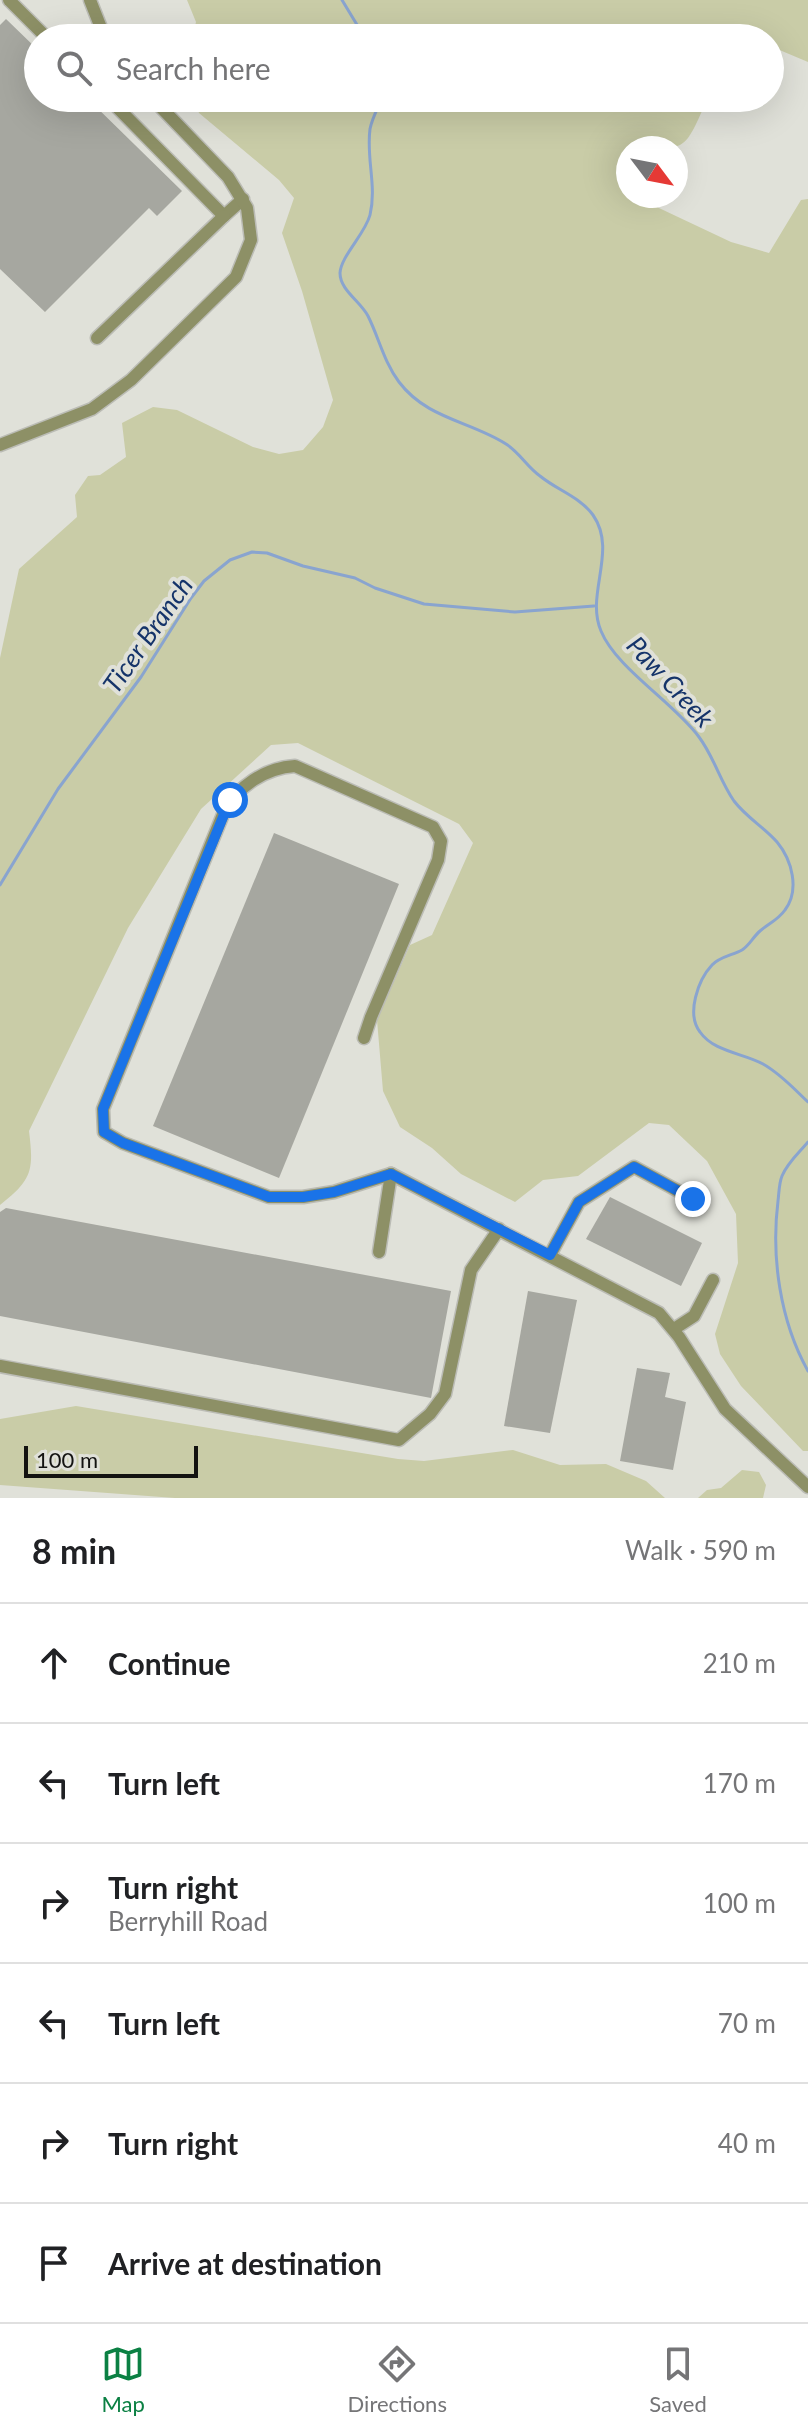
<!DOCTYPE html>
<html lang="en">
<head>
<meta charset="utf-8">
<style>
	body { margin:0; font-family:Lato,sans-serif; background:#f2f2f2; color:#202124 }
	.compass { position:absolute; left:616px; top:136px; width:72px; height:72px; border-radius:50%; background:#fff; box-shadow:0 8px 32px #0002; rotate:122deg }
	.scale { position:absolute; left:24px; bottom:20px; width:174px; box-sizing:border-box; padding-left:8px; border:4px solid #131311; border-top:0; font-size:22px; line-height:28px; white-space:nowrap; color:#131311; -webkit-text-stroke:6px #e0e1d9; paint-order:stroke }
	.stop { position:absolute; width:24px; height:24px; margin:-18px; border:6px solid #1a73e8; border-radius:50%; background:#fff }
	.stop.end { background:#1a73e8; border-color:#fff; box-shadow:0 2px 8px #0008 }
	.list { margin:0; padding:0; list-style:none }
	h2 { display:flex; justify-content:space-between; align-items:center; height:104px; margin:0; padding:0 32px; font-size:34px }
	h2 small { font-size:26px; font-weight:400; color:#757577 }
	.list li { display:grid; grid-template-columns:52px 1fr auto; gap:24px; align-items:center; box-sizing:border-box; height:120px; padding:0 32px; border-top:2px solid #e0e0e0 }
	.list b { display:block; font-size:30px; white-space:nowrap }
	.list p { margin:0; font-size:26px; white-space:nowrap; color:#757577 }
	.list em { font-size:26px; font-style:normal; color:#757577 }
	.icon { flex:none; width:44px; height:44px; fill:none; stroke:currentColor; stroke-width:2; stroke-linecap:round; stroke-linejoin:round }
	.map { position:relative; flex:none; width:808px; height:1498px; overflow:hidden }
	.search { position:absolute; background:#fff; box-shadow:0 8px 32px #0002; left:24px; right:24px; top:24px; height:88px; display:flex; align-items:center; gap:20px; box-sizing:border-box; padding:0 28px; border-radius:44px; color:#757577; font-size:30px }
	.sheet { height:824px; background:#fff }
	nav { display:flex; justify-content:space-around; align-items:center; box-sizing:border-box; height:112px; border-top:2px solid #e0e0e0; background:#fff; font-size:22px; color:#757577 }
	nav a { display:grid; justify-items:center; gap:4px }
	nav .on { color:#0b8043 }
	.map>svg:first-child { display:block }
</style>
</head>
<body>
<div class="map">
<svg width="808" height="1498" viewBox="0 0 808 1498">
	<rect width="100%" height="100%" fill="#e0e1d9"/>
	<!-- green -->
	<g fill="#c9cca7">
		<polygon points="187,0 808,0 808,62 770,46 770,38 192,38 196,22"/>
		<path d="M193,98H708C682,155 689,148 628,148V196H643L642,200L731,242L769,253L801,200L808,199V1451H803L741,1386L720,1354L715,1334L738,1263L736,1214L707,1161L669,1125L649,1123L578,1176L543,1180L515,1202L461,1174L432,1148L400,1127L383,1091L377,1020L410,945L432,935L473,843L459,824L298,743L271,745L201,809L128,928L29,1131C34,1171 32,1180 0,1205V658L19,569L77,517L75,495L88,476L100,475L126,457L122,423L153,407L177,410L253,447L279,454L303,450L323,427L333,400L302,291L282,233L294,198L279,180L199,113Z"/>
		<polygon points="76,1406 398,1459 424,1461 513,1450 560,1465 606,1464 646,1481 665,1498 175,1498 0,1485 0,1419"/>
		<polygon points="742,1470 759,1472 766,1485 763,1498 698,1498 707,1490 721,1488"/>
	</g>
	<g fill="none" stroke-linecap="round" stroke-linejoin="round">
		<!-- stream -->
		<g stroke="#89a4cf" stroke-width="3">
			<polyline points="342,0 365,38"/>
			<path d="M382,98C378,108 372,118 370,129C366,158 377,186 370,215C365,234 341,256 340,273C340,290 360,301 368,316C379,338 384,362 399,382C427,419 470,421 506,444C520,453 527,467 540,476C557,490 580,497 593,515C618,551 585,594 601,631C616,668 673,702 699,737C714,757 720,781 734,801C747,818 764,827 777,842C792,860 800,890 785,910C778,920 768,924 760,931C753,937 749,946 742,950C733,955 719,957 712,965C698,980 686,1014 700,1032C714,1052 743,1053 763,1064C781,1074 794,1089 808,1102"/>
			<polyline points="0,885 58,789 141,677 191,598 204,581 230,560 252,552 267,553 303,566 355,578 375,588 424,604 515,612 594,606"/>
			<path d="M808,1142C799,1153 788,1162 782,1176C779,1183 779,1193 778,1201C771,1257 780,1321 808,1371"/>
		</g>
	</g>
	<!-- building -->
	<g fill="#a6a7a0">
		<polygon points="6,19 38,50 38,98 87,98 182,191 157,216 149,208 45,312 0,269 0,25"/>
		<polygon points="274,833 399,884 279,1178 153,1126"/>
		<polygon points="610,1197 702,1243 681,1286 586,1239"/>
		<polygon points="6,1208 451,1291 431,1398 0,1316 0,1212"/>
		<polygon points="528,1291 577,1300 550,1433 504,1426"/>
		<polygon points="637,1368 670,1373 665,1397 686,1402 673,1470 620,1461"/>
	</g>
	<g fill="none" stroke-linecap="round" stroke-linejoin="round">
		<defs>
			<g id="minor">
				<polyline points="9,0 47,38"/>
				<polyline points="90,0 105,38"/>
				<polyline points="108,98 224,216 243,199"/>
				<polyline points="97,338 224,216"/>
				<polyline points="0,445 92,409 131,380 236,277 251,240 247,208 228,177 152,98"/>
				<path d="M364,1038L371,1017L438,860L441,841L433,827L295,766C265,768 238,786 224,812L103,1109L104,1132L123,1143L269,1197H303L334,1192L391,1174"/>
				<polyline points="391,1174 659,1313 679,1337 725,1409 808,1487"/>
				<polyline points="379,1252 391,1174"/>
				<polyline points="550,1255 579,1202 634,1167 693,1199"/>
				<polyline points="674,1329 694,1316 713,1280"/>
				<polyline points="0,1366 399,1440 430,1414 445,1394 471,1270 499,1229"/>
			</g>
		</defs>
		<!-- minor casing -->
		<use href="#minor" stroke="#bbbcb5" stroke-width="15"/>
		<!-- minor -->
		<use href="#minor" stroke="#8d9066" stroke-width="12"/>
	</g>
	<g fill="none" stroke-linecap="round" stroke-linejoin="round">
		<!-- route -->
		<polyline stroke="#1a73e8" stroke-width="10" points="230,800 103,1109 104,1132 123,1143 269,1197 303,1197 334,1192 391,1174 550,1255 579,1202 634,1167 693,1199"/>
	</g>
	<g text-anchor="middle" stroke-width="8" stroke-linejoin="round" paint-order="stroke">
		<!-- water labels -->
		<g font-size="26" font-style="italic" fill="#15346a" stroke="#e0e1d9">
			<text transform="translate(148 635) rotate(-55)" y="9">Ticer Branch</text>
			<text transform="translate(670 682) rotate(47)" y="9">Paw Creek</text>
		</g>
	</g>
</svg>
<svg class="compass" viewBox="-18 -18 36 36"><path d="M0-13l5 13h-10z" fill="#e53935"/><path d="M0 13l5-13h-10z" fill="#757577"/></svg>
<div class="scale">100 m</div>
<div class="stop" style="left:230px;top:800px"></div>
<div class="stop end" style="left:693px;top:1199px"></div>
<div class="search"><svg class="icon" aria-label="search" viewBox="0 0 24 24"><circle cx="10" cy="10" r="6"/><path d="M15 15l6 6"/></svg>Search here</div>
</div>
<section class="sheet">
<h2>8 min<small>Walk · 590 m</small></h2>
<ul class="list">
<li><svg class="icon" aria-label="ahead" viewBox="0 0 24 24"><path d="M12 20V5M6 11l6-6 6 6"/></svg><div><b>Continue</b></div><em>210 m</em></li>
<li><svg class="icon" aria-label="left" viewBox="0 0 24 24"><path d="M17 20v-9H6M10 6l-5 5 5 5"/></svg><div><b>Turn left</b></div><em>170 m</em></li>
<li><svg class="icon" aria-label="right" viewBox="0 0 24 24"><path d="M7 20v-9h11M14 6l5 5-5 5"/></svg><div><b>Turn right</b><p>Berryhill Road</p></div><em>100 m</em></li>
<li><svg class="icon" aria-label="left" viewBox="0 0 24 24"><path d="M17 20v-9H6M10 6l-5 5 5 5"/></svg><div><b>Turn left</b></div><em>70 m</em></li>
<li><svg class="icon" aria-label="right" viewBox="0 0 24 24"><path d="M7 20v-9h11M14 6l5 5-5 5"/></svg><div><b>Turn right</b></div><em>40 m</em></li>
<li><svg class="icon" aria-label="arrive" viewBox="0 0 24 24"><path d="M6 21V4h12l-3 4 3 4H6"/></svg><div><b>Arrive at destination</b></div></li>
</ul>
</section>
<nav>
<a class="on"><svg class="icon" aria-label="map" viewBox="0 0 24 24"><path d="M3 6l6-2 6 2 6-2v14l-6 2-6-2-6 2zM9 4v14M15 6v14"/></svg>Map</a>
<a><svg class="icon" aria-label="directions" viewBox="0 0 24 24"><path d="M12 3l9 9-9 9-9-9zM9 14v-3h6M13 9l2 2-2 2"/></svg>Directions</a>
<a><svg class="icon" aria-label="saved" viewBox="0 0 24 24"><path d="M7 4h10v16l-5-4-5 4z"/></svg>Saved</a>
</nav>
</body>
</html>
